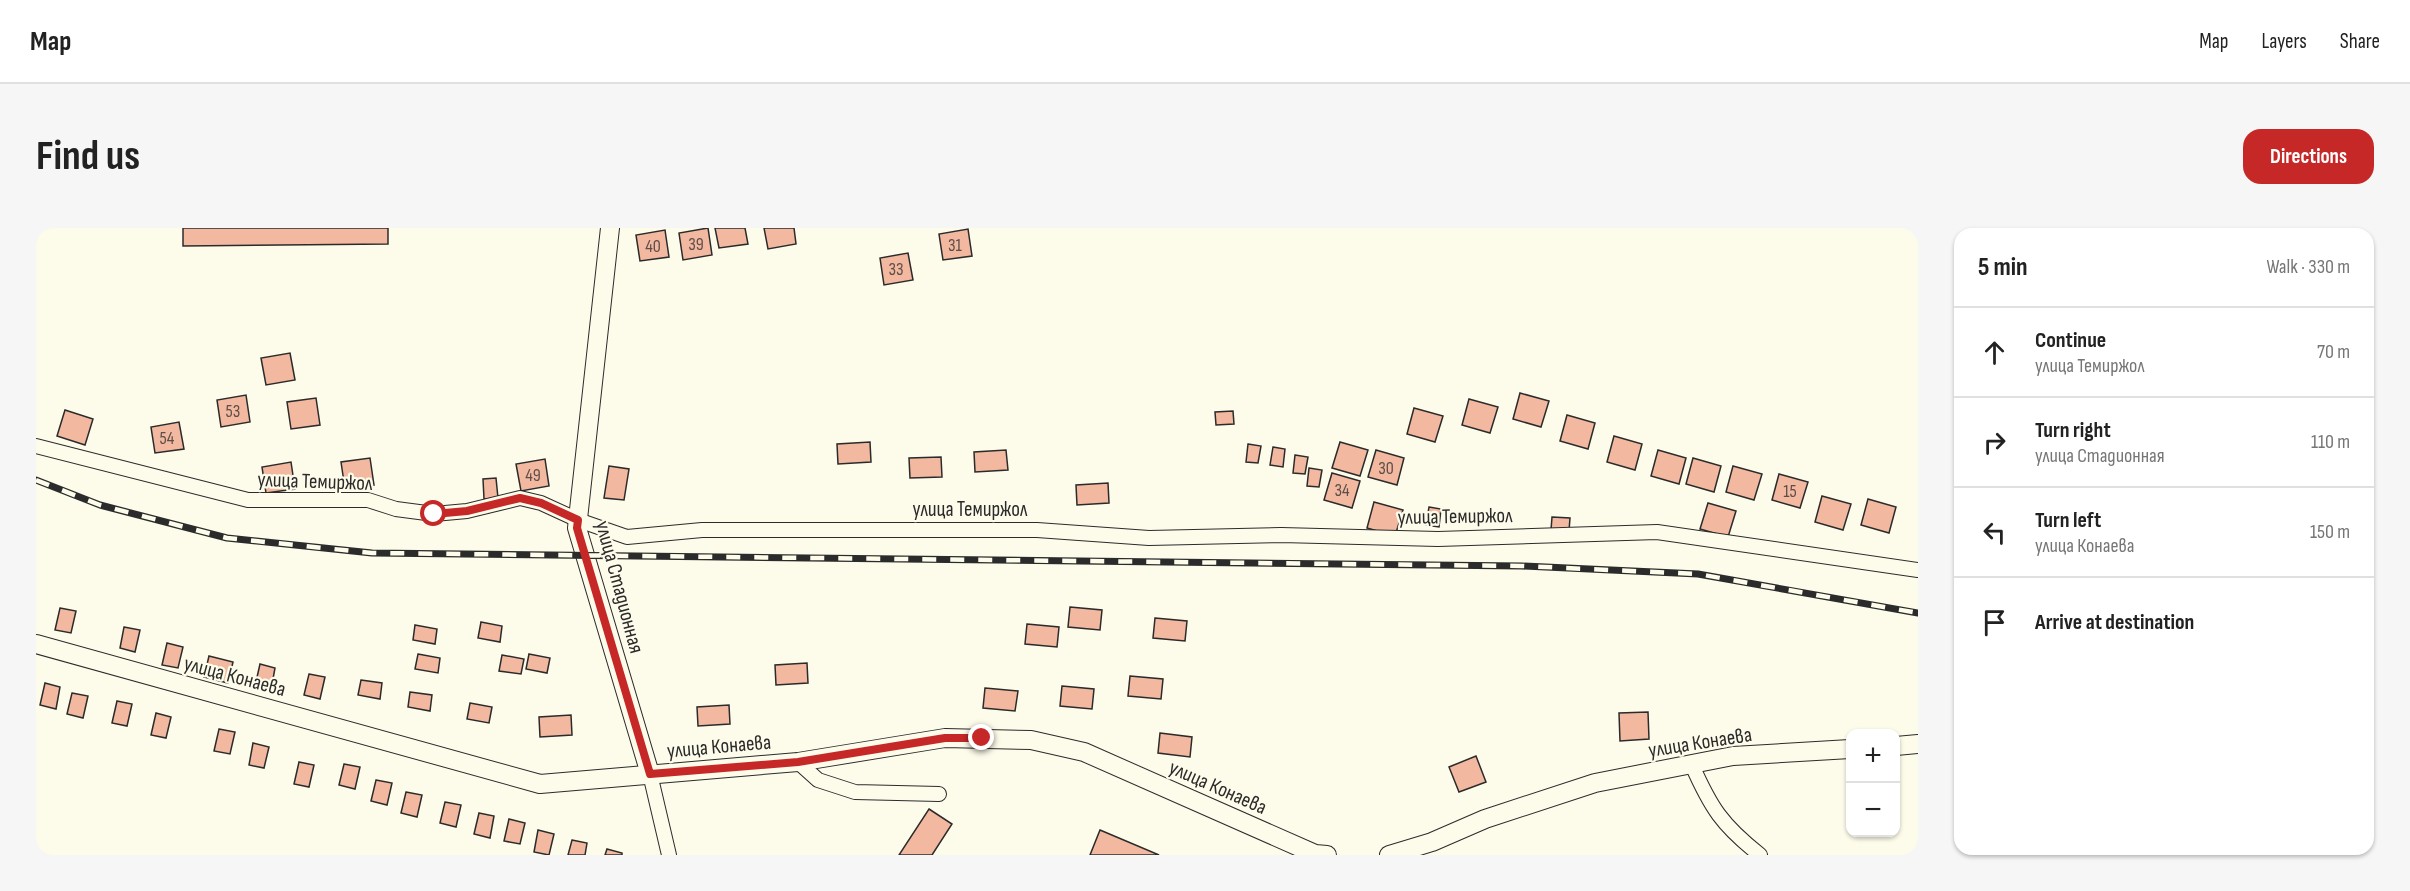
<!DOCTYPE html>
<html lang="en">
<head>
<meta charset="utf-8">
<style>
	body { margin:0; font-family:"Sofia Sans Condensed",sans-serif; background:#f6f6f6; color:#222 }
	.controls { position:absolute; right:18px; bottom:18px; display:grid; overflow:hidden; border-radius:12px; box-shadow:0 2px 4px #0004 }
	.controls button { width:54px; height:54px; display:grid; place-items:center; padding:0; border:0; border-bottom:2px solid #e0e0e0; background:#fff; color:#222; font:30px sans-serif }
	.stop { position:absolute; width:18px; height:18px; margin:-14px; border:4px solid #c62828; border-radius:50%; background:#fff }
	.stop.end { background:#c62828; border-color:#fff; box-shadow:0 2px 6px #0008 }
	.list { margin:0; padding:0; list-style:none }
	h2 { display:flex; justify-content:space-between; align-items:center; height:78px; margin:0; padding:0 24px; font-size:26px }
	h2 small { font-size:20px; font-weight:400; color:#767676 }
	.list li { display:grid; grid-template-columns:39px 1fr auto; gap:18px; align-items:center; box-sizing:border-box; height:90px; padding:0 24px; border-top:2px solid #e0e0e0 }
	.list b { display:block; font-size:22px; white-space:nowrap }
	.list p { margin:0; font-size:20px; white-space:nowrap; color:#767676 }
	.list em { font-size:20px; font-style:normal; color:#767676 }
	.icon { flex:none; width:33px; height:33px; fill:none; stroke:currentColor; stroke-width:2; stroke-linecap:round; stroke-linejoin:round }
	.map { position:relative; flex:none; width:1882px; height:627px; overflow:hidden; border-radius:18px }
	header { display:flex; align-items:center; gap:36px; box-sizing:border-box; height:84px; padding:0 30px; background:#fff; border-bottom:2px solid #e0e0e0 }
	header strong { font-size:28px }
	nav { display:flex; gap:33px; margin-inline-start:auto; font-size:21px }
	.intro { display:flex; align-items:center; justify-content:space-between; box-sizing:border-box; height:144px; padding:0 36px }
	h1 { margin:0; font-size:42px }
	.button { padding:15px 27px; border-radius:18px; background:#c62828; color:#fff; font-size:21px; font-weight:700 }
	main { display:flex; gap:36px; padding:0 36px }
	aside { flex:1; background:#fff; border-radius:18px; box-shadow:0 2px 4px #0004 }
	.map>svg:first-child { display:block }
</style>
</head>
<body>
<header>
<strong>Map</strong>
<nav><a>Map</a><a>Layers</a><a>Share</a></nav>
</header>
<div class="intro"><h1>Find us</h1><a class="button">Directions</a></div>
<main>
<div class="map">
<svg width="1882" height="627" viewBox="0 0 1882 627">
	<rect width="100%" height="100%" fill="#fdfbea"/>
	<!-- building -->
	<g fill="#f2b8a0" stroke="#2b2b2b" stroke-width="1.5">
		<polygon points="147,0 352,0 352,16 147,18"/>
		<polygon points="672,0 676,27 647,32 643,5"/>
		<polygon points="679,0 709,0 712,16 683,20"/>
		<polygon points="728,0 758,0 760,16 732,21"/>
		<polygon points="932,1 936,28 907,32 903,6"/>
		<polygon points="629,2 633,29 604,33 600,7"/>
		<polygon points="872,25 877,52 848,57 844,30"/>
		<polygon points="254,125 259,152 230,157 225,130"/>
		<polygon points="1484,165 1513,173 1505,199 1477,191"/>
		<polygon points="210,167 214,194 185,199 181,172"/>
		<polygon points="280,170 284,197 255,201 251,174"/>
		<polygon points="1433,171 1462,179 1454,205 1426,197"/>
		<polygon points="1378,180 1407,188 1399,214 1371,206"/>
		<polygon points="29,182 57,191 49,217 21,208"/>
		<polygon points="1197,183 1198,196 1180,197 1179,184"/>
		<polygon points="1531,187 1559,195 1552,221 1524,213"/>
		<polygon points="143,194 148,221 119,225 115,199"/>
		<polygon points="1578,208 1606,216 1599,242 1571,234"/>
		<polygon points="834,214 835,234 802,236 801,216"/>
		<polygon points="1304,214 1332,222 1324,248 1296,240"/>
		<polygon points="1212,216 1225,218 1222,235 1210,234"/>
		<polygon points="1237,219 1249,221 1247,239 1234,237"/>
		<polygon points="970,222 972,242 939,244 938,224"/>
		<polygon points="1340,222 1368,230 1361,257 1332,249"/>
		<polygon points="1622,222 1650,230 1643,256 1615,248"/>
		<polygon points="1259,227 1272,229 1269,246 1257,245"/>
		<polygon points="905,229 906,249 874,250 873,230"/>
		<polygon points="334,230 338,257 309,261 305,234"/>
		<polygon points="1657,230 1685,238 1678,264 1650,256"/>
		<polygon points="509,231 513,258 485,263 480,236"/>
		<polygon points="255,234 259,261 230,265 226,239"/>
		<polygon points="573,238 593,241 588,272 568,270"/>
		<polygon points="1697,238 1726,246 1718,272 1690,264"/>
		<polygon points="1273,240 1286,242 1283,259 1271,258"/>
		<polygon points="1296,245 1324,253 1316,280 1288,272"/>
		<polygon points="1743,246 1772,254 1764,280 1736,272"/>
		<polygon points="460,250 462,270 448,271 447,251"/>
		<polygon points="1072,255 1073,275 1041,277 1040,257"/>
		<polygon points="1786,268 1815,276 1807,302 1779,294"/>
		<polygon points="1832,271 1860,279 1853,305 1825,297"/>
		<polygon points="1338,274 1367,282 1359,308 1331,300"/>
		<polygon points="1672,275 1700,283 1692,309 1664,301"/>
		<polygon points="1393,279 1405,281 1403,299 1390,297"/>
		<polygon points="1516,289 1534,290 1533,303 1515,302"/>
		<polygon points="1034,379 1066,382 1064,402 1032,399"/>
		<polygon points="24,380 40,383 35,405 19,402"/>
		<polygon points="1119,390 1151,393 1149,413 1117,410"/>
		<polygon points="445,394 466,398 464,414 442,410"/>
		<polygon points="991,396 1023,399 1021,419 989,416"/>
		<polygon points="379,397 401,401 399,416 377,412"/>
		<polygon points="88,399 104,402 99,424 84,420"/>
		<polygon points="131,415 147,419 142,440 126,437"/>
		<polygon points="382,426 404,430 402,445 379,441"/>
		<polygon points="493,426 514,430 511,445 490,441"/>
		<polygon points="466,427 488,431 485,446 463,443"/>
		<polygon points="173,428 197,434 192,455 168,449"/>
		<polygon points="771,435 772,455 740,457 739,437"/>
		<polygon points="224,436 239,440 235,462 219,458"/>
		<polygon points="273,446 289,449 284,471 268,467"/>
		<polygon points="1094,448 1127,451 1125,471 1092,468"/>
		<polygon points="325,452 346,455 344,471 322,467"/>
		<polygon points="9,455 24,459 20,481 4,477"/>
		<polygon points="1026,458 1058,461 1056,481 1024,478"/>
		<polygon points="949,460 982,463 979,483 947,480"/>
		<polygon points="374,464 396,467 394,483 372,479"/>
		<polygon points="36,465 52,468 47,490 31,486"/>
		<polygon points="81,473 96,476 91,498 76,495"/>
		<polygon points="434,475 456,479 453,495 431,491"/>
		<polygon points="693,477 694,496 662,498 661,479"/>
		<polygon points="1612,484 1613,511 1584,513 1583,485"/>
		<polygon points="120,485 135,489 130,510 115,507"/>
		<polygon points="535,487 536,507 504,509 503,489"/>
		<polygon points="183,501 199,504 194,526 178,523"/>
		<polygon points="1124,505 1156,509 1154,529 1122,525"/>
		<polygon points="217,515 233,519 228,540 213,537"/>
		<polygon points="1440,528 1450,554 1423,564 1413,539"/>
		<polygon points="263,534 278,537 273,559 258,556"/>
		<polygon points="308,536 324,539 319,561 303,557"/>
		<polygon points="340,552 356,555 351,577 335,573"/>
		<polygon points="370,564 386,567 381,589 365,585"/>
		<polygon points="409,574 425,577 420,599 404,595"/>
		<polygon points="893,581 916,596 896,627 863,627"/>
		<polygon points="443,585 458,588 454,610 438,606"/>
		<polygon points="473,591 489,595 484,616 468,613"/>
		<polygon points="502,602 518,606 513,627 498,624"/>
		<polygon points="1064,602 1123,627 1054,627"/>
		<polygon points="536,612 551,615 549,627 532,627"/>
		<polygon points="571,621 586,625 586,627 569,627"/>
	</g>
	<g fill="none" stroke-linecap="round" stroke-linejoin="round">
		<defs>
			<g id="minor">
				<polyline points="0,218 212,272 332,272 360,281 398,286 431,283 484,270 505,275 542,292 591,309 666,302 1001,302 1113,310 1245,307 1402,311 1621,304 1882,342"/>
				<polyline points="762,534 782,552 819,564 903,566"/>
				<path d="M1656,537C1675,580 1686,597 1724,627"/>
				<polyline points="614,546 633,627"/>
			</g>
			<g id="tertiary">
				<polyline points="574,0 541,300 614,546"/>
				<polyline points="0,416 504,556 762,534 909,510 995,512 1048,524 1279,626 1291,627"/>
				<polyline points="1860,518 1882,516"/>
				<polyline points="1353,627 1396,614 1449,591 1559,555 1697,528 1814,521"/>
			</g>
		</defs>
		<!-- minor casing -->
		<use href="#minor" stroke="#2b2b2b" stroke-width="16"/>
		<!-- tertiary casing -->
		<use href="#tertiary" stroke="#2b2b2b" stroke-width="20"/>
		<!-- minor -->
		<use href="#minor" stroke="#fdfbea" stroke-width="14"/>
		<!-- tertiary -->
		<use href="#tertiary" stroke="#fdfbea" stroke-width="18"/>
		<defs>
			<polyline id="rail" points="0,252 64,277 191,310 336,325 1486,338 1662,346 1882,385"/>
		</defs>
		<!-- rail casing -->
		<use href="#rail" stroke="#2b2b2b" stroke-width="7"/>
		<!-- rail -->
		<use href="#rail" stroke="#fdfbea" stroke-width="4.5" stroke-dasharray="14" stroke-linecap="butt"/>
	</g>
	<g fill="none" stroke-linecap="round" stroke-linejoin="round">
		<!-- route -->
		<polyline stroke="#c62828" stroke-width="8" points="398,286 431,283 484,270 505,275 542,292 541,300 614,546 762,534 909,510 946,510"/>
	</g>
	<g text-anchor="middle" stroke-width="4.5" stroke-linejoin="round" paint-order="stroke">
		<!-- number labels -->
		<g font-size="18" fill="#5d4e48">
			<text x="660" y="22">39</text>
			<text x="919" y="23">31</text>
			<text x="617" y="24">40</text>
			<text x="860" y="47">33</text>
			<text x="197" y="189">53</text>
			<text x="131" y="216">54</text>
			<text x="1350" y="246">30</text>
			<text x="497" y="253">49</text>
			<text x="1306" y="268">34</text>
			<text x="1754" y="269">15</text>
		</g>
		<!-- street labels -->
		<g font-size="21" fill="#2b2b2b" stroke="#fdfbea">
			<text transform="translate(279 253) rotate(2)" y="7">улица Темиржол</text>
			<text x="934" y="288">улица Темиржол</text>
			<text transform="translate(1419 288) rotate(-1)" y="7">улица Темиржол</text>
			<text transform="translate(584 359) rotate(75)" y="7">улица Стадионная</text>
			<text transform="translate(199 448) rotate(15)" y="7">улица Конаева</text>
			<text transform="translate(1664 514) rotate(-9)" y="7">улица Конаева</text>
			<text transform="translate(683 518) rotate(-5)" y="7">улица Конаева</text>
			<text transform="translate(1182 559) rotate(24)" y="7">улица Конаева</text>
		</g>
	</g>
</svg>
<div class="controls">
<button>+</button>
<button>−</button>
</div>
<div class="stop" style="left:398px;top:286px"></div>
<div class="stop end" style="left:946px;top:510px"></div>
</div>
<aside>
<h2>5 min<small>Walk · 330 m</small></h2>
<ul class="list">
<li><svg class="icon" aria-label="ahead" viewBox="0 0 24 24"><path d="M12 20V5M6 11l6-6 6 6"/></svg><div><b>Continue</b><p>улица Темиржол</p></div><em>70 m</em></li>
<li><svg class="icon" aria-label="right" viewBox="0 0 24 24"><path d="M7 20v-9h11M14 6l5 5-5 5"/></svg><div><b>Turn right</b><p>улица Стадионная</p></div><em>110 m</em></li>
<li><svg class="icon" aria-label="left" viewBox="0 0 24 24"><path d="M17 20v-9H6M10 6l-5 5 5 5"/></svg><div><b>Turn left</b><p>улица Конаева</p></div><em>150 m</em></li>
<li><svg class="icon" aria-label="arrive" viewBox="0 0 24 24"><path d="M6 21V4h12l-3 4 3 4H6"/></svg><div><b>Arrive at destination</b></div></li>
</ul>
</aside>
</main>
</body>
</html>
